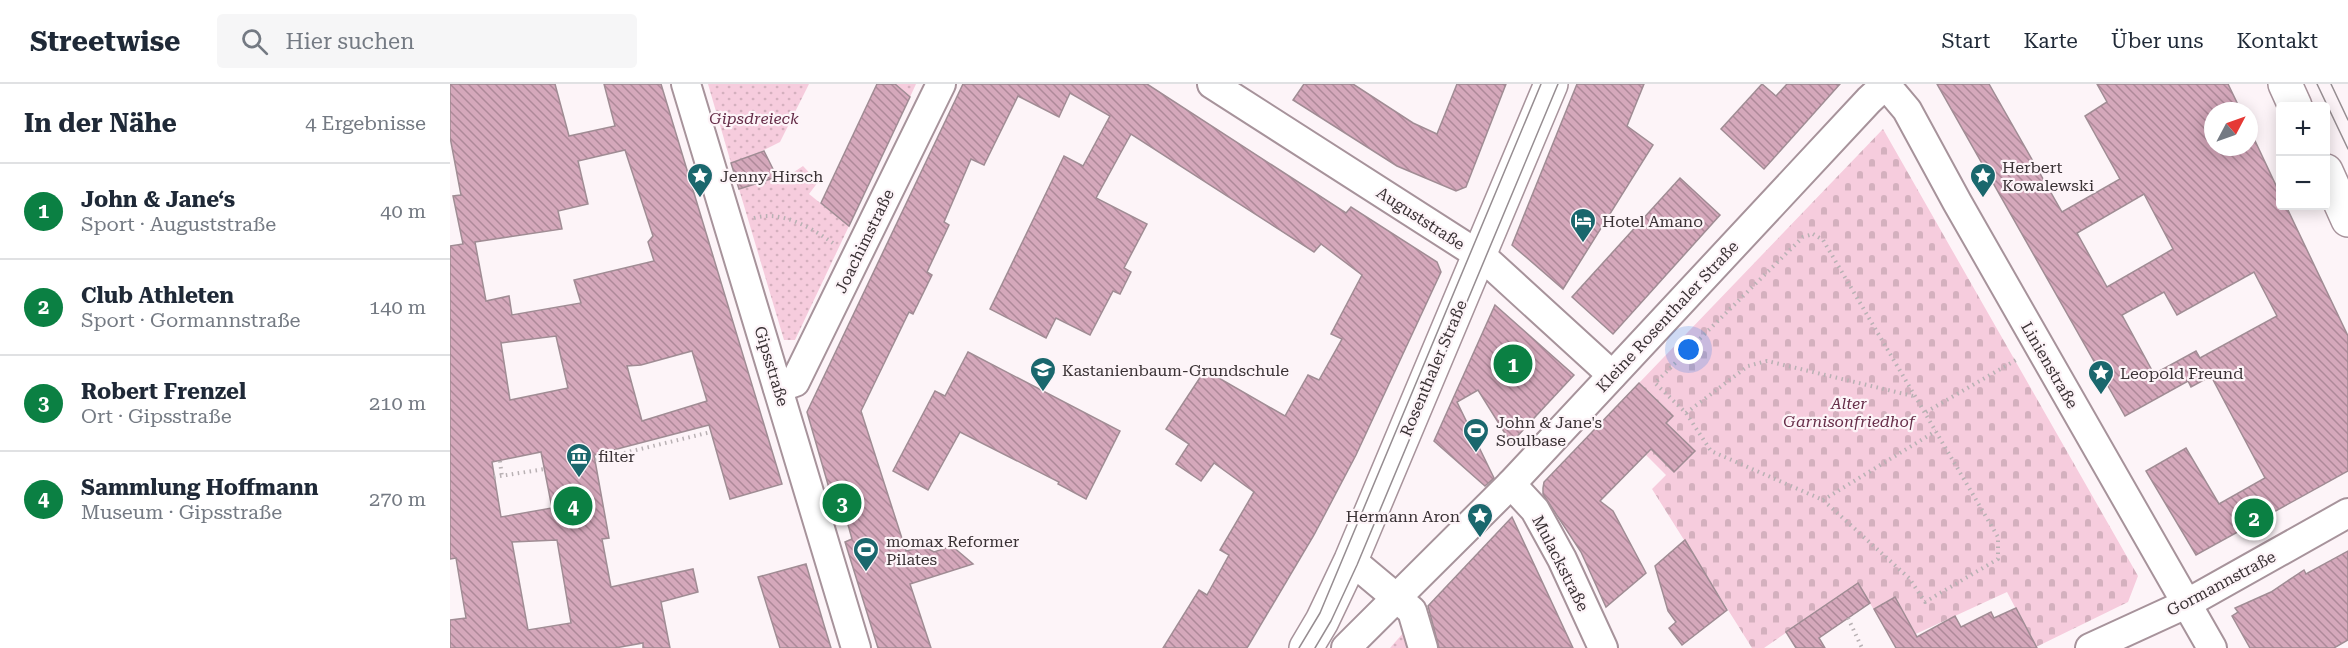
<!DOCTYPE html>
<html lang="de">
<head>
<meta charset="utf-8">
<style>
	body { margin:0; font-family:"Roboto Serif",serif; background:#f6f6f7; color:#1f2937 }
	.controls { position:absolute; right:18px; top:18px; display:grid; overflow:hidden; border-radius:6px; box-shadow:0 3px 15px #0003 }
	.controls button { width:54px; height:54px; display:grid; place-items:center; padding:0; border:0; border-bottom:2px solid #e0e1e3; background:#fff; color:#1f2937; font:30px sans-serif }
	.compass { position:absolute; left:1754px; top:18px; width:54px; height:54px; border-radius:50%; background:#fff; box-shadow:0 3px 15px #0003; rotate:49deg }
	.you { position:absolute; left:1239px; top:266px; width:21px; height:21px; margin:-15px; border:4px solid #fff; border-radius:50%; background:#1a73e8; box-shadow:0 0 0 9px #1a73e833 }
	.badge { display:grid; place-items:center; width:39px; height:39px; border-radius:50%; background:#0b8043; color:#fff; font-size:20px; font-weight:700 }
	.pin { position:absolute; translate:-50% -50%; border:3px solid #fff; box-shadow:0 2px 6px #0006 }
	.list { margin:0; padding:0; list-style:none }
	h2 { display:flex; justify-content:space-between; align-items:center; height:78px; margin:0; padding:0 24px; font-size:26px }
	h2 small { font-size:20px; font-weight:400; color:#747a83 }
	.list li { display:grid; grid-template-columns:39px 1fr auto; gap:18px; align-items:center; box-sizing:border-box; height:96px; padding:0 24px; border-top:2px solid #e0e1e3 }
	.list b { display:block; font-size:22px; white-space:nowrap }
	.list p { margin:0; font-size:20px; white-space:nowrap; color:#747a83 }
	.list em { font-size:20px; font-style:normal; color:#747a83 }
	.icon { flex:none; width:33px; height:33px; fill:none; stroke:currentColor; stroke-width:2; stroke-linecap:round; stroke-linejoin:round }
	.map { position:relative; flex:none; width:1898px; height:564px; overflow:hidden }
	header { display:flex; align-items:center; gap:36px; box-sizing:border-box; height:84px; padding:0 30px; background:#fff; border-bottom:2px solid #e0e1e3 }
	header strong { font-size:28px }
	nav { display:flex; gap:33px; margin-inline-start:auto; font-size:21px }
	.search { width:420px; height:54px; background:#f6f6f7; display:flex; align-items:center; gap:15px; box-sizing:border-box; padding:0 21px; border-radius:6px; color:#747a83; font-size:22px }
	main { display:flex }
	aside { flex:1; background:#fff }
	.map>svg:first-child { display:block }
</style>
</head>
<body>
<header>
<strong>Streetwise</strong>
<div class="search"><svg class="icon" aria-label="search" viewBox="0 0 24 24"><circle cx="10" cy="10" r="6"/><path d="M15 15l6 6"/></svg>Hier suchen</div>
<nav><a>Start</a><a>Karte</a><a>Über uns</a><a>Kontakt</a></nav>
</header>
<main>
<aside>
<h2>In der Nähe<small>4 Ergebnisse</small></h2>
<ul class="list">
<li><span class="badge">1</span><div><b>John &amp; Jane‘s</b><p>Sport · Auguststraße</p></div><em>40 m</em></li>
<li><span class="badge">2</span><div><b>Club Athleten</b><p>Sport · Gormannstraße</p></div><em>140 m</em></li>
<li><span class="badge">3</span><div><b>Robert Frenzel</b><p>Ort · Gipsstraße</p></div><em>210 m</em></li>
<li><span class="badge">4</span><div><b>Sammlung Hoffmann</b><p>Museum · Gipsstraße</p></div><em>270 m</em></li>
</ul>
</aside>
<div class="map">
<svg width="1898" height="564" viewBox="0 0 1898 564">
	<defs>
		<pattern id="cemetery-stones" width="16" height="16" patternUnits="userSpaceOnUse" patternTransform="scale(1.5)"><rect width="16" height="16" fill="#f6ccdd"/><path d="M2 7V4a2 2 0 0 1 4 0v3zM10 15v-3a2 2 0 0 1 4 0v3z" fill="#d4b0be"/></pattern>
		<pattern id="park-dots" width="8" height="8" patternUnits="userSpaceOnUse" patternTransform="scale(1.5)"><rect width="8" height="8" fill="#f6ccdd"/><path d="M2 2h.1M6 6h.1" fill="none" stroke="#d4b0be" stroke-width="1.8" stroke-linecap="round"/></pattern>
		<pattern id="building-back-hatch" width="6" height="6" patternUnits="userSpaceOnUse" patternTransform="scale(1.5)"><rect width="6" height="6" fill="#d5a8bb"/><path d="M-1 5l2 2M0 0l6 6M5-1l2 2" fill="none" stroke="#ae8999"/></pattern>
	</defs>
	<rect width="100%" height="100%" fill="#fdf4f8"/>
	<!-- cemetery -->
	<polygon fill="url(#cemetery-stones)" points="1433,45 1688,492 1678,518 1586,563 1557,508 1444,560 1408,499 1314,564 1302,564 1202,405 1216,391 1191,366 1223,332 1189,299"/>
	<!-- park -->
	<g fill="url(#park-dots)">
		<polygon points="258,0 359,0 330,58 306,70 281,79"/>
		<polygon points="445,0 466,0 460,13"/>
		<polygon points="353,82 368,98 359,110 399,142 345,256 334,256 289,105 344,88"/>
		<polygon points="954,548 958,564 940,564"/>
	</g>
	<!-- building -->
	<g fill="url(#building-back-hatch)" stroke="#a08c94" stroke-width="1.5" fill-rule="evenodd">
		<path d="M0,0H105L119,52L165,42L154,0H211L332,400L280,415L259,341L144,371L159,454L152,455L161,503L243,485L248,508L211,518L220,564H193V559L165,564H0V536L16,534L6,474L0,475V162L13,160L3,112L11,111L0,53ZM175,66L203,152L198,158L204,177L124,196L131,219L62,231L59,212L36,217L25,158L112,145L108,127L138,120L128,77ZM106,252L118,304L60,316L51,259ZM242,267L257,317L192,337L177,282L191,281ZM91,368L102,424L51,433L42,378ZM107,456L121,539L78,546L62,458Z"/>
		<polygon points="427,0 445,0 460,13 399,142 371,119"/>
		<polygon points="513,0 697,0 896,129 901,123 987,178 991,188 906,371 864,451 797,564 713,564 749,506 757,511 779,471 770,466 804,408 764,379 751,397 726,380 739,360 716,345 755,286 835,332 858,291 869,296 892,255 881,250 912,191 871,160 864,168 681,50 646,114 697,140 674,184 681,188 670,210 663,207 640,251 606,234 596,254 540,225 614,72 633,82 660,32 620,9 609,33 568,12 534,81 521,75 494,138 499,141 477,188 482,191 463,230 459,228 411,327 456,467 475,463 484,468 502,462 523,480 460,500 481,564 428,564 395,458 402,455 387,401 379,404 357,328"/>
		<polygon points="854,0 903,0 963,39 987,50 1007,0 1056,0 1016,103 1006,107 947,82 843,16"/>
		<polygon points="1127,0 1194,0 1177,42 1203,61 1113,205 1062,161"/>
		<polygon points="1312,0 1326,12 1337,0 1390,0 1314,85 1271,45"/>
		<path d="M1487,0H1539L1612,128L1670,95L1635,32L1657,18L1647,0H1778L1791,27H1763V63H1799V44L1830,110V122H1836L1898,252V387L1746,471L1696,387L1736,364L1769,420L1815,394L1761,292L1741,303L1738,297L1675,332ZM1694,110L1723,165L1657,203L1627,149ZM1804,188L1827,232L1750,274L1746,267L1704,290L1672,231L1714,208L1727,231Z"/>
		<polygon points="314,67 327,93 289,105 281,79"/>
		<polygon points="1230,94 1270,131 1163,250 1122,213"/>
		<polygon points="1045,221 1124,291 1061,359 1028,306 1007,318 1044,394 1035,402 984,357"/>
		<polygon points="518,268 670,347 636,415 608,400 609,398 510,348 478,406 443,387 485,307 495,312"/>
		<polygon points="1189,299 1223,332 1216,339 1245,367 1224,388 1201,365 1150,417 1163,427 1196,489 1156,523 1131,468 1093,410 1093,404 1094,398"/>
		<polygon points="1062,433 1123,564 989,564 978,522"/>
		<polygon points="1235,456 1277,526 1232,561 1219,544 1226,538 1218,527 1205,482"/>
		<polygon points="1898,467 1898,556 1884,564 1800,564 1782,532 1788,528 1785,524 1821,508 1854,486 1856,490"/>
		<polygon points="356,480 374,541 381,564 330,564 308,493"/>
		<polygon points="1408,499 1420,519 1369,554 1375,564 1346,564 1336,548"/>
		<polygon points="1445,513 1467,553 1505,532 1511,543 1541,528 1544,534 1566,524 1587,564 1446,564 1424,525"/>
	</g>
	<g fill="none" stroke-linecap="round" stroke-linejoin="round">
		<defs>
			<g id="street">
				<polyline points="236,0 406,564"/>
				<polyline points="762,0 1035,175 1162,291"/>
				<polyline points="1435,0 1457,26 1507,118 1762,564"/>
				<polyline points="328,304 345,298 491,0"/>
				<polyline points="1061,400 1085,426 1112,475 1153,564"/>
				<polyline points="901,476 962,527 973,564"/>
				<polyline points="896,564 1061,400 1419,16 1436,0"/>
				<polyline points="1640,564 1736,520 1898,429"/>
			</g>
			<g id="secondary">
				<polyline points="1835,0 1845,22"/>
				<polyline points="1876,87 1898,136"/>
				<polyline points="856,564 872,537 901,476 1101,0"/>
			</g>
		</defs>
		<!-- street casing -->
		<use href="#street" stroke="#a7939b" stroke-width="32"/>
		<!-- secondary casing -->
		<use href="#secondary" stroke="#a7939b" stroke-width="36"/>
		<!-- path -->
		<g stroke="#b9b1b4" stroke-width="4" stroke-dasharray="1.5 4.5" stroke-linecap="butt">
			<path d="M304,134C333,126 361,144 383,159"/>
			<polygon points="1363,150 1373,156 1548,453 1548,475 1475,518 1459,494 1373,416 1261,367 1236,329 1205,299 1353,153"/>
			<polyline points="1476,328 1566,276"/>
			<polyline points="1236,329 1298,282 1317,277 1467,313"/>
			<polyline points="145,376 261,348"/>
			<polyline points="50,377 52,393"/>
			<polyline points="44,393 95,385"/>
			<polyline points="1373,416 1486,347"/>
			<polyline points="1398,534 1412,564"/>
		</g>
		<!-- street -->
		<use href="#street" stroke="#fff" stroke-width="28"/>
		<!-- secondary -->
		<use href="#secondary" stroke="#fff" stroke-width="33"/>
		<!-- tram -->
		<g stroke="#968d91" stroke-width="1.5">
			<polyline points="1867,0 1898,65"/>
			<polyline points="1881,0 1898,36"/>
			<polyline points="849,564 870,529 1091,0"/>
			<polyline points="865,564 881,537 907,481 1108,0"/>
		</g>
	</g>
	<!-- icons -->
	<defs>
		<symbol id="sight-pin" viewBox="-11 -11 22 30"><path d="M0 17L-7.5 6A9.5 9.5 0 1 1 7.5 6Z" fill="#1a676d" stroke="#fdf4f8"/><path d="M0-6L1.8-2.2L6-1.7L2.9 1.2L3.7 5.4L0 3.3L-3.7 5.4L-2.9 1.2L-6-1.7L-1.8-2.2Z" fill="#fff"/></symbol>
		<symbol id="hotel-pin" viewBox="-11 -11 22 30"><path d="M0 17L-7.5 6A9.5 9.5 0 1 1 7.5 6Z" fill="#1a676d" stroke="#fdf4f8"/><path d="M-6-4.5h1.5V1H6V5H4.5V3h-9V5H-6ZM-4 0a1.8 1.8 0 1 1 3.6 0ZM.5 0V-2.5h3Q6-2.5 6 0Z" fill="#fff"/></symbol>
		<symbol id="school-pin" viewBox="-11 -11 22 30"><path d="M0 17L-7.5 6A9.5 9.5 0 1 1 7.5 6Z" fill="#1a676d" stroke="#fdf4f8"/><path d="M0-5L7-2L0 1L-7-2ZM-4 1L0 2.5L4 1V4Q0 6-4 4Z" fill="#fff"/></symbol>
		<symbol id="stadium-pin" viewBox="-11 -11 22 30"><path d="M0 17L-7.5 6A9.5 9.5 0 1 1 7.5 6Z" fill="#1a676d" stroke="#fdf4f8"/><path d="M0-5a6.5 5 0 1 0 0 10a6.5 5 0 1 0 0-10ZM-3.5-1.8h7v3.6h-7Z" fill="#fff"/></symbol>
		<symbol id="museum-pin" viewBox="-11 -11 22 30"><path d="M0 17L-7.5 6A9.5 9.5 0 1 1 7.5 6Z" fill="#1a676d" stroke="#fdf4f8"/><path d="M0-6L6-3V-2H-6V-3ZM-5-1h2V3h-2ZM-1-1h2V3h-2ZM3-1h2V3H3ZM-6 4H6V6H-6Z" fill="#fff"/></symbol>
	</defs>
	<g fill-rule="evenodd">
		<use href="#sight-pin" x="235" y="77" width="30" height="40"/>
		<use href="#sight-pin" x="1518" y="77" width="30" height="40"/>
		<use href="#hotel-pin" x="1118" y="122" width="30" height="40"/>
		<use href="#school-pin" x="578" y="271" width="30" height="40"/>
		<use href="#sight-pin" x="1636" y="274" width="30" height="40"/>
		<use href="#stadium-pin" x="1011" y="332" width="30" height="40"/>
		<use href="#museum-pin" x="114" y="357" width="30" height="40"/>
		<use href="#sight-pin" x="1015" y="417" width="30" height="40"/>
		<use href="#stadium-pin" x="401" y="451" width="30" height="40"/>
	</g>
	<g text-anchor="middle" stroke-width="4.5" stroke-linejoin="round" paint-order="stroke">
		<!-- park labels -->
		<g font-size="16" font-style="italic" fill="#662e49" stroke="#fdf4f8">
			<text x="304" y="40">Gipsdreieck</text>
			<text x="1399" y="325">Alter<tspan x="1399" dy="18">Garnisonfriedhof</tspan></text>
		</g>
		<!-- poi labels -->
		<g font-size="16" fill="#3a3235" stroke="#fdf4f8" text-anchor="start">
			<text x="1552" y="89">Herbert<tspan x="1552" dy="18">Kowalewski</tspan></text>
			<text x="270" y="98">Jenny Hirsch</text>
			<text x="1152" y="143">Hotel Amano</text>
			<text x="612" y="292">Kastanienbaum-Grundschule</text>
			<text x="1670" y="295">Leopold Freund</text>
			<text x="1046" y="344">John &amp; Jane's<tspan x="1046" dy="18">Soulbase</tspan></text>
			<text x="148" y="378">filter</text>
			<text x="1010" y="438" text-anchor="end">Hermann Aron</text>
			<text x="436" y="463">momax Reformer<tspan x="436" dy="18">Pilates</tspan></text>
		</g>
		<!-- street labels -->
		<g font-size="16" fill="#3a3235" stroke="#fdf4f8">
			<text transform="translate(971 134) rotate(33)" y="6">Auguststraße</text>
			<text transform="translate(414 157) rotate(-64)" y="6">Joachimstraße</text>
			<text transform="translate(1217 232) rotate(-47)" y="6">Kleine Rosenthaler Straße</text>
			<text transform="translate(1600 281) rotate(60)" y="6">Linienstraße</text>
			<text transform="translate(322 282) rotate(73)" y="6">Gipsstraße</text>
			<text transform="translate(983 284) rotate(-67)" y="6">Rosenthaler Straße</text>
			<text transform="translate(1111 479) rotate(63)" y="6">Mulackstraße</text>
			<text transform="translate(1771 499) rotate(-28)" y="6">Gormannstraße</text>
		</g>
	</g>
</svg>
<div class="controls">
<button>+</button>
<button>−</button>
</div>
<svg class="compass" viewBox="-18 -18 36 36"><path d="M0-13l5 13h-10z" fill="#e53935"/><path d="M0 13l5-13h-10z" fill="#747a83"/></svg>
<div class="you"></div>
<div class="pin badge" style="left:1063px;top:280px">1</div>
<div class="pin badge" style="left:1804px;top:434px">2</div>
<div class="pin badge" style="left:392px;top:419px">3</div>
<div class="pin badge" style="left:123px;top:422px">4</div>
</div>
</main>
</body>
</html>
